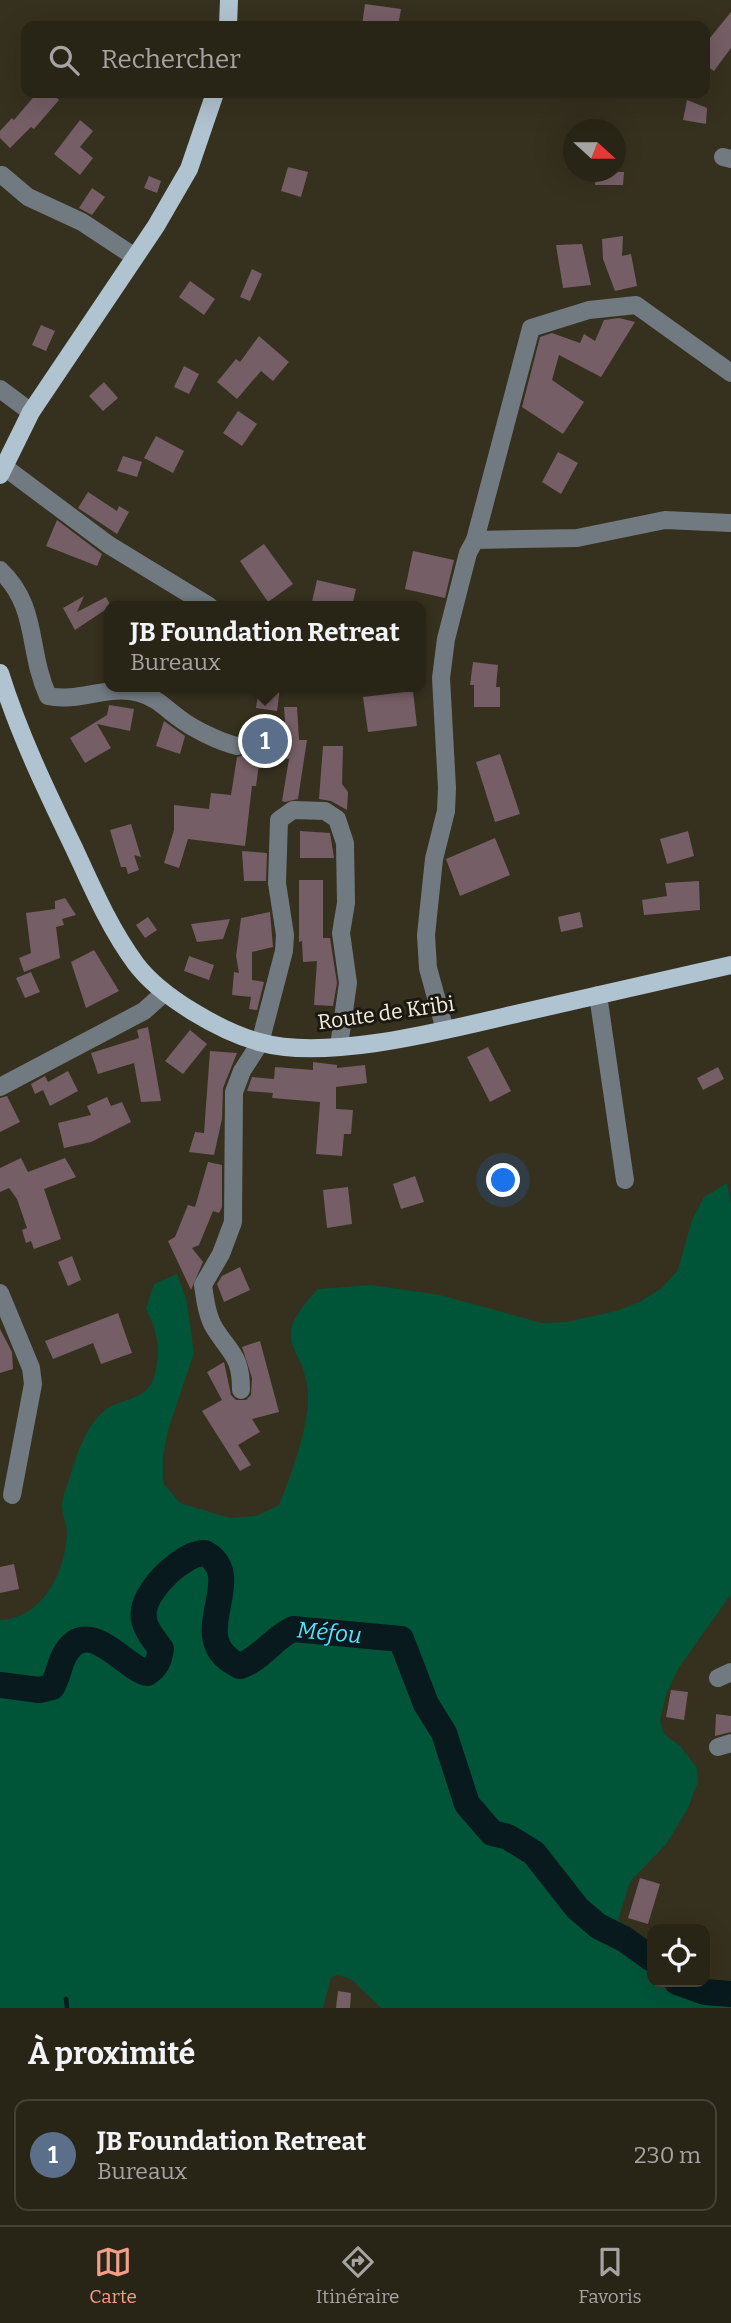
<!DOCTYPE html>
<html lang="fr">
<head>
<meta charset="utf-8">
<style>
	body { margin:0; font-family:Bitter,serif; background:#302c1f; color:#f1f3f6 }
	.controls { position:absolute; right:21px; bottom:21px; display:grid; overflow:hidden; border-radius:14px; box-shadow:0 7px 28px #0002 }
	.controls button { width:63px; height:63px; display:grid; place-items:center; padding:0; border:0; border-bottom:2px solid #444135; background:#282416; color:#f1f3f6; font:35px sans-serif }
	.compass { position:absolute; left:563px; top:119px; width:63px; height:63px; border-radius:50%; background:#282416; box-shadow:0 7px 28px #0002; rotate:111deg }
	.you { position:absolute; left:504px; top:1181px; width:24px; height:24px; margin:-18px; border:5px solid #fff; border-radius:50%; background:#1a73e8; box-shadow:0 0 0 10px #1a73e833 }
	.badge { display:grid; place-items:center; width:46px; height:46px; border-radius:50%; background:#f49e89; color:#fff; font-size:23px; font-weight:700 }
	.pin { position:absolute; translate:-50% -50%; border:4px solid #fff; box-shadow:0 2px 7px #0006 }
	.popup { position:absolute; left:104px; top:601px; width:322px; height:91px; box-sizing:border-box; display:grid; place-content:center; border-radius:14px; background:#282416; filter:drop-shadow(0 2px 5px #0005); font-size:23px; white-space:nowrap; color:#a5a4a1 }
	.popup b { font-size:26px; color:#f1f3f6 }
	.popup::after { content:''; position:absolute; left:50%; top:100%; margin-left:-14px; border:14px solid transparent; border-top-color:#282416 }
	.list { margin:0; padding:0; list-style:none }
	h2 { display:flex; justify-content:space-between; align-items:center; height:91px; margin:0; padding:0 28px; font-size:30px }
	h2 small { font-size:23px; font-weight:400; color:#a5a4a1 }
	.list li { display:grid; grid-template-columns:46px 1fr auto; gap:21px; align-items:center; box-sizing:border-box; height:112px; margin:0 14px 14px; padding:0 14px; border:2px solid #444135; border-radius:14px }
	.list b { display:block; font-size:26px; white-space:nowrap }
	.list p { margin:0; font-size:23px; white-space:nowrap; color:#a5a4a1 }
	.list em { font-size:23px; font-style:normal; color:#a5a4a1 }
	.icon { flex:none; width:38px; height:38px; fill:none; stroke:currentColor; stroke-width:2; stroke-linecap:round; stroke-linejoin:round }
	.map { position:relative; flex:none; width:731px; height:2008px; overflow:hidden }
	.search { position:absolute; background:#282416; box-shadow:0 7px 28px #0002; left:21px; right:21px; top:21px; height:77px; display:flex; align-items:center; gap:18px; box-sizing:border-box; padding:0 24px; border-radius:14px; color:#a5a4a1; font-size:26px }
	.sheet { height:217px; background:#282416 }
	nav { display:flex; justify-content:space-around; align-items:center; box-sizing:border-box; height:98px; border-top:2px solid #444135; background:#282416; font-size:19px; color:#a5a4a1 }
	nav a { display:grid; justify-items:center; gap:4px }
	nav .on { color:#f49e89 }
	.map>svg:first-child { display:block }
</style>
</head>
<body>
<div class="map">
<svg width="731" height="2008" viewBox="0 0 731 2008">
	<rect width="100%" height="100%" fill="#36301e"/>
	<!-- green -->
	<path fill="#005538" d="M727,1183L731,1203V1594L678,1669L666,1695L660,1721L664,1734L681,1747L697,1768L698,1782L688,1808L667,1843L630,1882L618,1920L652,1943V1982H705V1978L718,1983H731V2008H381L351,1979L338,1975L331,1977L323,2008H0V1620C42,1619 66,1572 67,1532C67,1524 62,1515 62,1506C62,1498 66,1488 69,1480C76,1457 85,1426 105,1410C119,1399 145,1401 153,1380C162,1353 158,1333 146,1309L154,1284L177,1274L186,1298L194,1353L168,1430L163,1456V1483L180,1503L230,1518L256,1516L279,1505C291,1476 307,1431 308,1400C310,1344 262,1348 318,1289L371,1285L440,1295L542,1323L567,1322L616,1311L640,1302L662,1288L678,1270L692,1220L704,1197Z"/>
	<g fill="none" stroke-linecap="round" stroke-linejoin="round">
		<!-- stream -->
		<polyline stroke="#081a1d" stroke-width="4.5" points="66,1999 67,2008"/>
		<!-- river -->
		<g stroke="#081a1d" stroke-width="26">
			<path id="s1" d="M0,1685L39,1690L52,1687C58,1677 59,1666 64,1656C87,1613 123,1667 147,1673C157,1667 159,1660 161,1649C153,1638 141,1625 144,1610C147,1588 183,1553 205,1553C250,1578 181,1640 240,1666C260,1660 273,1638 293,1629L401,1639L426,1704L444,1733L467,1804L492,1833L508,1837L534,1853L577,1908L598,1926L624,1939L652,1959"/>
			<polyline points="677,1982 705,1992 731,1994"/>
		</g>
	</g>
	<!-- building -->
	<g fill="#755e66">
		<polygon points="365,4 401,9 398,26 362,26"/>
		<polygon points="731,12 731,48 714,71 705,65 705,44"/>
		<polygon points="37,93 52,93 59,100 34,129 31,127 10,148 0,138 0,131 12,118 14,120"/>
		<polygon points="687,100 707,108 706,124 683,120"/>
		<polygon points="80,120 93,131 80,147 93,158 80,175 54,154"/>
		<polygon points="288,167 308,172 301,197 281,191"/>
		<polygon points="596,172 624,172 623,185 595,185"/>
		<polygon points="149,176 161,181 157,193 144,188"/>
		<polygon points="92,188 105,197 92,215 79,208"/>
		<polygon points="623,236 622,256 631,254 637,286 615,291 603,259 602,239"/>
		<polygon points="582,244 591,285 563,288 556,245"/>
		<polygon points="252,269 262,274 250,301 240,297"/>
		<polygon points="190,281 215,299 204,315 179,297"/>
		<polygon points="619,318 635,322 601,377 559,355 552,380 584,402 563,434 522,407 540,337 552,333 580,343 584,334 595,341 604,320"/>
		<polygon points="41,325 55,331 46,351 32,345"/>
		<polygon points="259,336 289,362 273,381 261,371 237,399 217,382 236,359 240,362"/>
		<polygon points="184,366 199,374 189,394 174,387"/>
		<polygon points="104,382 118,398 103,411 89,396"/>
		<polygon points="238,411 257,424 242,446 223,433"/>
		<polygon points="156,436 184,451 173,473 144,458"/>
		<polygon points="558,452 578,463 561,494 542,482"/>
		<polygon points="123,456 142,462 137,477 117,471"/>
		<polygon points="88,492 117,511 119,506 129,512 117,534 78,508"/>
		<polygon points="57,520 102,554 97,566 46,546"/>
		<polygon points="264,544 293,584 268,602 240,561"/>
		<polygon points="413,551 454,560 445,598 405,589"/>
		<polygon points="317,580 356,589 352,606 311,606"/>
		<polygon points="84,596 77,612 106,597 111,606 75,630 63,608"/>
		<polygon points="473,662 498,665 496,687 500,687 500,707 474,707 474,685 470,685"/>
		<polygon points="259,687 280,687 277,711 256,708"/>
		<polygon points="413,691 417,726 368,732 363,697"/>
		<polygon points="109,705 134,709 130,731 97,724 111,748 85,763 70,738 107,715"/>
		<polygon points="284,707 297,707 299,740 307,740 298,799 285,802 282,801 289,759 261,756 263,735 286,737"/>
		<polygon points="164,721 185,736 180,754 156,746"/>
		<polygon points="323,746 343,746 342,784 348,792 347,810 331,801 319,799"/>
		<polygon points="500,754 520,814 495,822 476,762"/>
		<polygon points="244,755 260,757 256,786 252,786 245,846 188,839 179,868 164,863 174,830 174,805 209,809 211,793 231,795 237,757"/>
		<polygon points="131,824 141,857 134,855 139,870 128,874 126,867 121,867 110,830"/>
		<polygon points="300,831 330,833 334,858 300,858"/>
		<polygon points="688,831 694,856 667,864 660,839"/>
		<polygon points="495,838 510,875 460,896 446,859"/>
		<polygon points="242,851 267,853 266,881 244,881"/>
		<polygon points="299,880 323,880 323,938 330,938 337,983 333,1006 314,1005 317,961 303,962 302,941 299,942"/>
		<polygon points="699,881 700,910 644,915 642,900 667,896 665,883"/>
		<polygon points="65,898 76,915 62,919 64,925 56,927 60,958 24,972 19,958 31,953 26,913 55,909 55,901"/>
		<polygon points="270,912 273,947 252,952 252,980 264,982 257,1010 249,1009 251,997 232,995 234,972 239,973 236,956 241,918"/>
		<polygon points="580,912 583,927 561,932 558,917"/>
		<polygon points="148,917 157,930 145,938 136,925"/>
		<polygon points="230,919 223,939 197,942 191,924"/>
		<polygon points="94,950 119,991 86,1008 71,962"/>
		<polygon points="189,956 214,965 209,980 184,971"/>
		<polygon points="31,972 40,992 25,998 16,978"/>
		<polygon points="148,1027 161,1101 141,1102 134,1063 98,1074 91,1053 139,1038 137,1030"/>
		<polygon points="190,1030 207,1044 183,1074 165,1061"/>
		<polygon points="488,1047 511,1091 490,1102 467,1057"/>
		<polygon points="210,1051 237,1053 223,1088 222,1119 214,1155 189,1152 195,1132 204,1133"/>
		<polygon points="313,1062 337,1065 337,1068 365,1065 367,1083 336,1087 336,1109 353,1110 351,1134 344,1134 342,1156 316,1154 320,1102 272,1098 273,1093 247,1091 252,1077 274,1079 275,1067 313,1070"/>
		<polygon points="718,1067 724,1079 703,1090 697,1078"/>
		<polygon points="68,1071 78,1091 50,1106 43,1090 35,1094 31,1084 45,1076 48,1082"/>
		<polygon points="7,1096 20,1122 0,1132 0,1098"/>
		<polygon points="107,1097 111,1106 122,1102 131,1122 91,1142 64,1148 58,1123 91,1115 87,1106"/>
		<polygon points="21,1158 28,1172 65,1158 76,1177 44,1189 61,1239 34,1249 31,1241 26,1243 22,1230 27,1228 17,1199 9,1188 0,1192 0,1168"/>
		<polygon points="208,1162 222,1165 222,1207 219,1213 213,1211 199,1245 192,1248 203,1262 191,1290 168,1241 175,1237 188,1205 195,1207"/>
		<polygon points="415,1176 424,1202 401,1209 393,1184"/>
		<polygon points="348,1187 352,1224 327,1228 323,1190"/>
		<polygon points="72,1256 81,1280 68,1286 58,1262"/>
		<polygon points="240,1267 250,1290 224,1302 217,1284 222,1276"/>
		<polygon points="118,1313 132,1353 101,1364 93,1343 53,1359 45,1341"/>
		<polygon points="0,1329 12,1352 13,1369 0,1373"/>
		<polygon points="260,1341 279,1412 252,1419 260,1432 238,1445 251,1465 240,1471 202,1411 222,1400 207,1372 224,1362 231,1395 236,1400 246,1400 251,1395 252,1378 242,1347"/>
		<polygon points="14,1564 19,1589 0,1593 0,1567"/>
		<polygon points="671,1690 688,1692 684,1720 666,1717"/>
		<polygon points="716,1714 731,1716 731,1732 715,1736"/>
		<polygon points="640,1878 660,1884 648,1924 628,1918"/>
		<polygon points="338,1991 351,1993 350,2008 336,2008"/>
	</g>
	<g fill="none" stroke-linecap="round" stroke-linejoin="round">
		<!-- minor -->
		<g stroke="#717a80" stroke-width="18">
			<polyline points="723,157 731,159"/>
			<polyline points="2,175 28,197 82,222 135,257"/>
			<polyline points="0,389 31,412"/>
			<polyline points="3,466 109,545 209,606"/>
			<polyline points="475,540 531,328 589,310 636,305 731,373"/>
			<path d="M0,570C39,607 27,650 48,696C78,703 109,684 139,693C157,698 165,708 179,718C193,729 220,742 237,746"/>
			<polyline points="598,995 625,1180"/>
			<polyline points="445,1030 428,968 426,935 434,859 446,811 447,788 441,678 446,639 468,553 475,540 577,538 665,520 731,523"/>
			<polyline points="0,1087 144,1011 164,993"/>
			<polyline points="0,1293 31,1368 33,1384 12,1495"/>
			<path d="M241,1390C241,1356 231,1354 215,1329C207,1316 205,1299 203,1285L221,1254L233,1222L234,1092L242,1071L260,1043L284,951L285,935L277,883L279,820L293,810L325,811L337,819L345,843L346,903L341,933L348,983L339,1046"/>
			<polyline points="718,1678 731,1672"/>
			<polyline points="718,1747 731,1743"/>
		</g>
		<!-- major -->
		<g stroke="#b0c3d0" stroke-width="18">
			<polyline points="228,26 229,0"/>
			<polyline points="0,475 31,412 156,226 189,169 215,93"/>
			<path d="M0,673C19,734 46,790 74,848C92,887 110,929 136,964C161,997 220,1031 259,1042C328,1062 450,1029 520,1013C590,997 661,981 731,965"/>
		</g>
	</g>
	<g text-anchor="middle" stroke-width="6" stroke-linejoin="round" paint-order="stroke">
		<!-- street labels -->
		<g font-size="21" fill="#f4f0e5" stroke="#1b1910">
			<text transform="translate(386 1013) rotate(-8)" y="7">Route de Kribi</text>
		</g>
		<!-- water labels -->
		<g font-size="23" font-style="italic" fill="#58e1fc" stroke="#1b1910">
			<text dy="8" stroke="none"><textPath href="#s1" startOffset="578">Méfou</textPath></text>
		</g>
	</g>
</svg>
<div class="controls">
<button><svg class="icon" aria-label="locate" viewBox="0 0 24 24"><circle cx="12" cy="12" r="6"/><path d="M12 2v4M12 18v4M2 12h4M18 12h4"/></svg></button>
</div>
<svg class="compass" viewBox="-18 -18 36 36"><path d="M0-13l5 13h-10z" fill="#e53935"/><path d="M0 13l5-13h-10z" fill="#a5a4a1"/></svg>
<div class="you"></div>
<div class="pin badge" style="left:265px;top:741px;background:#5c6f8a">1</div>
<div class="popup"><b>JB Foundation Retreat</b>Bureaux</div>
<div class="search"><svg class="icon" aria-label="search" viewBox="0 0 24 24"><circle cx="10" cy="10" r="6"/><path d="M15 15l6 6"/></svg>Rechercher</div>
</div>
<section class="sheet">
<h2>À proximité<small></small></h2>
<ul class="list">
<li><span class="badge" style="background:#5c6f8a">1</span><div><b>JB Foundation Retreat</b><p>Bureaux</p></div><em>230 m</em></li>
</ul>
</section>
<nav>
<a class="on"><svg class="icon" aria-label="map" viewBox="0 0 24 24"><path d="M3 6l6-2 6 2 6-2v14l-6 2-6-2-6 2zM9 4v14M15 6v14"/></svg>Carte</a>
<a><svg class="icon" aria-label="directions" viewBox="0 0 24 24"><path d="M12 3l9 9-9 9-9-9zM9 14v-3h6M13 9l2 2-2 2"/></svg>Itinéraire</a>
<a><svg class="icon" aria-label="saved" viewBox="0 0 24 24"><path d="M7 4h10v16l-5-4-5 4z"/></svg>Favoris</a>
</nav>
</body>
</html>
